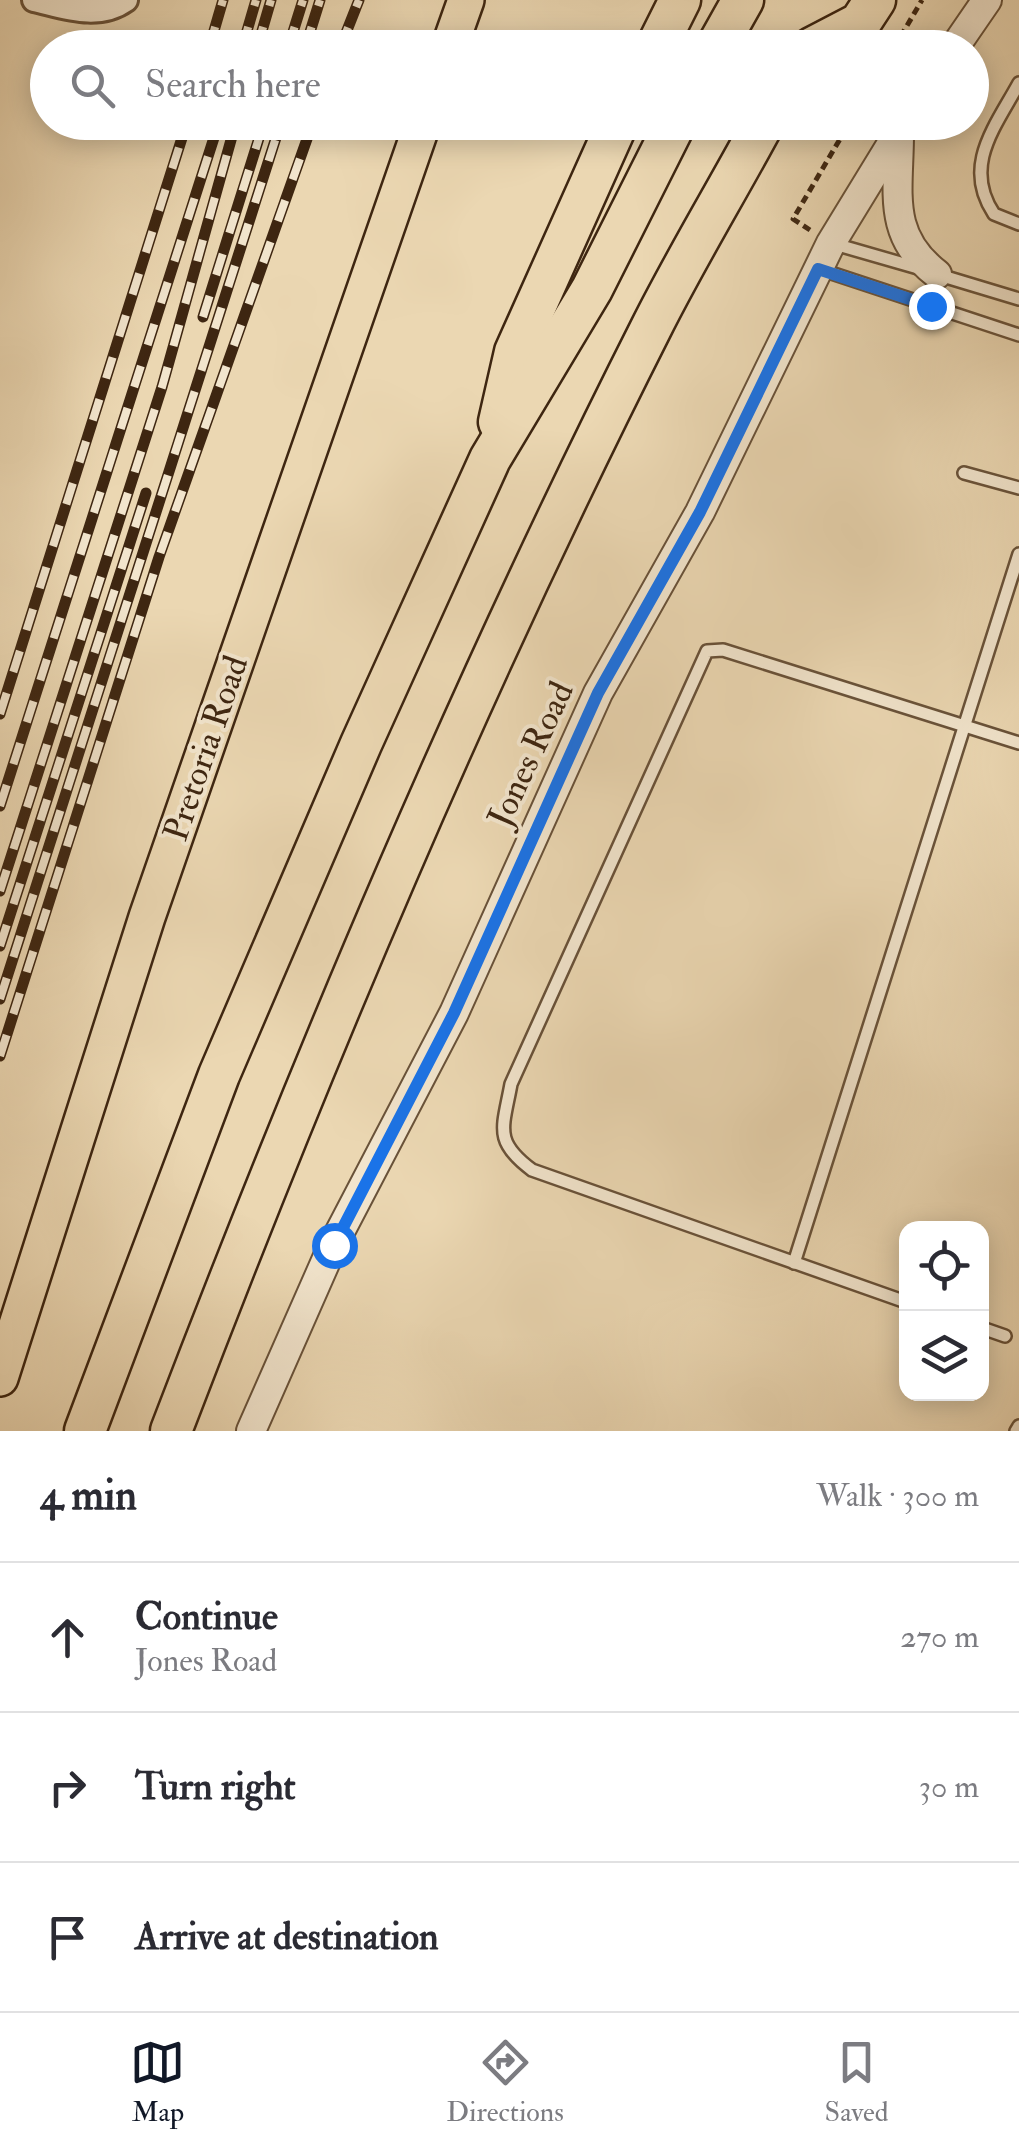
<!DOCTYPE html>
<html lang="en">
<head>
<meta charset="utf-8">
<style>
	body { margin:0; font-family:"IM FELL Double Pica",serif; background:#f7f7f7; color:#2b2b33 }
	.controls { position:absolute; right:30px; bottom:30px; display:grid; overflow:hidden; border-radius:20px; box-shadow:0 5px 25px #0003 }
	.controls button { width:90px; height:90px; display:grid; place-items:center; padding:0; border:0; border-bottom:2px solid #e1e1e2; background:#fff; color:#2b2b33; font:50px sans-serif }
	.stop { position:absolute; width:30px; height:30px; margin:-22px; border:8px solid #1a73e8; border-radius:50%; background:#fff }
	.stop.end { background:#1a73e8; border-color:#fff; box-shadow:0 2px 10px #0008 }
	.list { margin:0; padding:0; list-style:none }
	h2 { display:flex; justify-content:space-between; align-items:center; height:130px; margin:0; padding:0 40px; font-size:42px }
	h2 small { font-size:32px; font-weight:400; color:#7c7c81 }
	.list li { display:grid; grid-template-columns:65px 1fr auto; gap:30px; align-items:center; box-sizing:border-box; height:150px; padding:0 40px; border-top:2px solid #e1e1e2 }
	.list b { display:block; font-size:38px; white-space:nowrap }
	.list p { margin:0; font-size:32px; white-space:nowrap; color:#7c7c81 }
	.list em { font-size:32px; font-style:normal; color:#7c7c81 }
	.icon { flex:none; width:55px; height:55px; fill:none; stroke:currentColor; stroke-width:2; stroke-linecap:round; stroke-linejoin:round }
	.map { position:relative; flex:none; width:1019px; height:1431px; overflow:hidden }
	.search { position:absolute; background:#fff; box-shadow:0 5px 25px #0003; left:30px; right:30px; top:30px; height:110px; display:flex; align-items:center; gap:25px; box-sizing:border-box; padding:0 35px; border-radius:55px; color:#7c7c81; font-size:38px }
	.sheet { height:580px; background:#fff }
	nav { display:flex; justify-content:space-around; align-items:center; box-sizing:border-box; height:140px; border-top:2px solid #e1e1e2; background:#fff; font-size:28px; color:#7c7c81 }
	nav a { display:grid; justify-items:center; gap:5px }
	nav .on { color:#111827 }
	.map>svg:first-child { display:block }
</style>
</head>
<body>
<div class="map">
<svg width="1019" height="1431" viewBox="0 0 1019 1431">
	<rect width="100%" height="100%" fill="#ebd7b2"/>
	<filter id="stains"><feTurbulence type="fractalNoise" baseFrequency=".002" numOctaves="4"/><feColorMatrix values="0 0 0 0 .2 0 0 0 0 .09 0 0 0 0 .02 0 0 0 .5 -.17"/></filter>
	<radialGradient id="worn" r=".72"><stop offset=".6" stop-color="#630" stop-opacity="0"/><stop offset="1" stop-color="#630" stop-opacity=".3"/></radialGradient>
	<g fill="none" stroke-linecap="round" stroke-linejoin="round">
		<defs>
			<g id="service">
				<path d="M1019,83C995,127 962,166 994,214L1019,224"/>
				<polyline points="831,243 918,268"/>
				<polyline points="819,269 1019,335"/>
				<polyline points="936,274 1019,299"/>
				<polyline points="964,473 1019,488"/>
				<polyline points="794,1263 1019,554"/>
				<path d="M906,1302L532,1170C493,1141 503,1128 511,1084L707,651L723,650L1019,743"/>
				<polyline points="982,1328 1005,1336"/>
				<polyline points="1016,1431 1019,1426"/>
			</g>
			<path id="minor" d="M34,0C65,7 98,20 126,0"/>
			<g id="tertiary">
				<polyline points="954,48 987,0"/>
				<path d="M899,134C899,192 886,235 937,274"/>
				<polyline points="251,1431 333,1245 454,1013 598,693 700,512 831,243 905,122"/>
			</g>
			<g id="primary">
				<polyline points="449,48 466,0"/>
				<polyline points="0,1378 147,917 423,122"/>
			</g>
			<g id="motorway">
				<polyline points="656,48 680,0"/>
				<polyline points="716,48 743,0"/>
				<polyline points="812,48 860,23 875,0"/>
				<polyline points="499,422 515,352 618,122"/>
				<polyline points="85,1431 219,1075 361,744 490,459 592,289 676,122"/>
				<path d="M171,1431C314,1057 470,686 651,328C686,258 727,191 764,122"/>
			</g>
		</defs>
		<!-- service casing -->
		<use href="#service" stroke="#695239" stroke-width="16"/>
		<!-- minor casing -->
		<use href="#minor" stroke="#695239" stroke-width="28"/>
		<!-- tertiary casing -->
		<use href="#tertiary" stroke="#695239" stroke-width="32"/>
		<!-- primary casing -->
		<use href="#primary" stroke="#3e2611" stroke-width="40"/>
		<!-- motorway casing -->
		<use href="#motorway" stroke="#3e2611" stroke-width="45"/>
		<!-- path -->
		<g stroke="#3e2611" stroke-width="5" stroke-dasharray="8 5" stroke-linecap="butt">
			<polyline points="894,48 922,0"/>
			<polyline points="810,230 793,219 850,122"/>
		</g>
		<!-- service -->
		<use href="#service" stroke="#f2e5cd" stroke-width="11"/>
		<!-- minor -->
		<use href="#minor" stroke="#f2e5cd" stroke-width="22"/>
		<!-- tertiary -->
		<use href="#tertiary" stroke="#f2e5cd" stroke-width="28"/>
		<!-- primary -->
		<use href="#primary" stroke="#ebd7b2" stroke-width="35"/>
		<!-- motorway -->
		<use href="#motorway" stroke="#ebd7b2" stroke-width="40"/>
		<defs>
			<g id="rail">
				<polyline points="209,48 223,0"/>
				<polyline points="242,48 256,0"/>
				<polyline points="257,48 271,0"/>
				<polyline points="288,48 303,0"/>
				<polyline points="305,48 320,0"/>
				<polyline points="340,48 359,0"/>
				<polyline points="203,317 264,122"/>
				<polyline points="0,714 187,122"/>
				<polyline points="0,806 219,122"/>
				<polyline points="0,891 162,387 236,122"/>
				<polyline points="0,946 146,493"/>
				<polyline points="0,999 281,122"/>
				<polyline points="0,1056 159,557 313,122"/>
			</g>
		</defs>
		<!-- rail casing -->
		<use href="#rail" stroke="#3e2611" stroke-width="11"/>
		<!-- rail -->
		<use href="#rail" stroke="#f2e5cd" stroke-width="8" stroke-dasharray="22" stroke-linecap="butt"/>
	</g>
	<g fill="none" stroke-linecap="round" stroke-linejoin="round">
		<!-- route -->
		<polyline stroke="#1a73e8" stroke-width="12" points="334,1245 454,1013 598,693 700,512 818,269 931,306"/>
	</g>
	<g text-anchor="middle" stroke-width="8" stroke-linejoin="round" paint-order="stroke">
		<!-- street labels -->
		<g font-size="35" fill="#3e2611" stroke="#f2e5cd">
			<text transform="translate(205 748) rotate(-71)" y="12">Pretoria Road</text>
			<text transform="translate(530 754) rotate(-65)" y="12">Jones Road</text>
		</g>
	</g>
	<rect width="100%" height="100%" filter="url(#stains)"/>
	<rect width="100%" height="100%" fill="url(#worn)"/>
</svg>
<div class="controls">
<button><svg class="icon" aria-label="locate" viewBox="0 0 24 24"><circle cx="12" cy="12" r="6"/><path d="M12 2v4M12 18v4M2 12h4M18 12h4"/></svg></button>
<button><svg class="icon" aria-label="layers" viewBox="0 0 24 24"><path d="M12 4l9 5-9 5-9-5zM3 14l9 5 9-5"/></svg></button>
</div>
<div class="stop" style="left:334px;top:1245px"></div>
<div class="stop end" style="left:931px;top:306px"></div>
<div class="search"><svg class="icon" aria-label="search" viewBox="0 0 24 24"><circle cx="10" cy="10" r="6"/><path d="M15 15l6 6"/></svg>Search here</div>
</div>
<section class="sheet">
<h2>4 min<small>Walk · 300 m</small></h2>
<ul class="list">
<li><svg class="icon" aria-label="ahead" viewBox="0 0 24 24"><path d="M12 20V5M6 11l6-6 6 6"/></svg><div><b>Continue</b><p>Jones Road</p></div><em>270 m</em></li>
<li><svg class="icon" aria-label="right" viewBox="0 0 24 24"><path d="M7 20v-9h11M14 6l5 5-5 5"/></svg><div><b>Turn right</b></div><em>30 m</em></li>
<li><svg class="icon" aria-label="arrive" viewBox="0 0 24 24"><path d="M6 21V4h12l-3 4 3 4H6"/></svg><div><b>Arrive at destination</b></div></li>
</ul>
</section>
<nav>
<a class="on"><svg class="icon" aria-label="map" viewBox="0 0 24 24"><path d="M3 6l6-2 6 2 6-2v14l-6 2-6-2-6 2zM9 4v14M15 6v14"/></svg>Map</a>
<a><svg class="icon" aria-label="directions" viewBox="0 0 24 24"><path d="M12 3l9 9-9 9-9-9zM9 14v-3h6M13 9l2 2-2 2"/></svg>Directions</a>
<a><svg class="icon" aria-label="saved" viewBox="0 0 24 24"><path d="M7 4h10v16l-5-4-5 4z"/></svg>Saved</a>
</nav>
</body>
</html>
